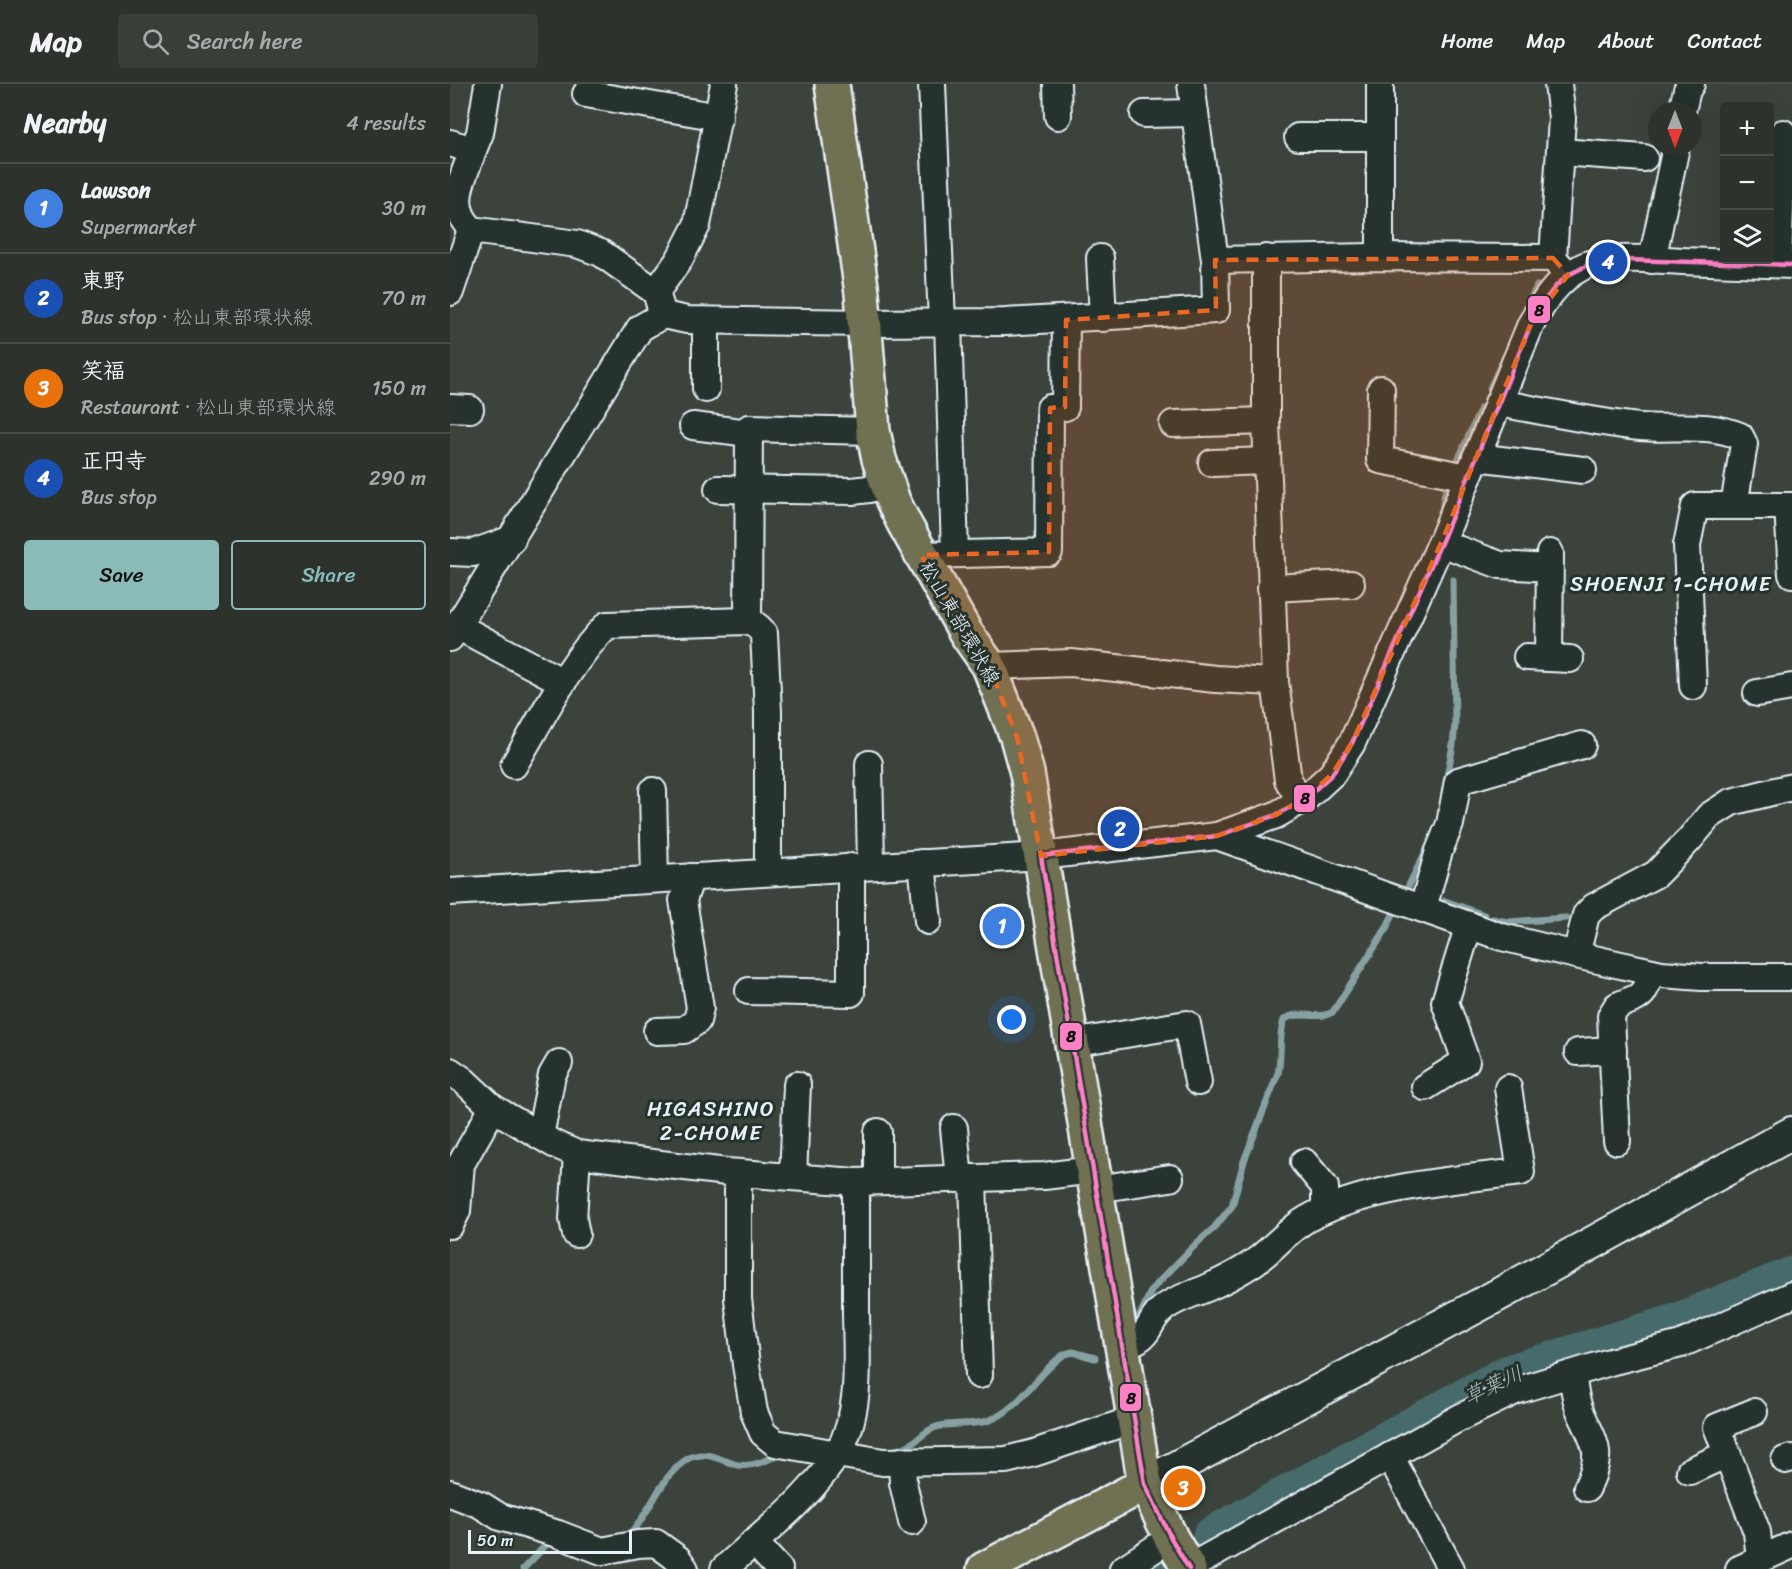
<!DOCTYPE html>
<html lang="en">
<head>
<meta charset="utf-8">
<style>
	body { margin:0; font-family:Sriracha,"Klee One",sans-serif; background:#393e39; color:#f1f3f6 }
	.controls { position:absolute; right:18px; top:18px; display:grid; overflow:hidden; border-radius:6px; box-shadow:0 6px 24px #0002 }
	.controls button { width:54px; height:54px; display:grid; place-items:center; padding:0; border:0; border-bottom:2px solid #484d49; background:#2d322d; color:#f1f3f6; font:30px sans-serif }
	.compass { position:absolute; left:1198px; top:18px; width:54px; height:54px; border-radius:50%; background:#2d322d; box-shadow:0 6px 24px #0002; rotate:180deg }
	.scale { position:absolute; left:18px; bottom:15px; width:164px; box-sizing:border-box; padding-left:6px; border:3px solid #e8f1f8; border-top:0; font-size:16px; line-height:21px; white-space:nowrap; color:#e8f1f8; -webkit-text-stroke:4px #26332d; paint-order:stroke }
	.you { position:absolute; left:562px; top:936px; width:21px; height:21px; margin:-15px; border:4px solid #fff; border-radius:50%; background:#1a73e8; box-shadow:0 0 0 9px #1a73e833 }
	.badge { display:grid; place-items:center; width:39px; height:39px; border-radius:50%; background:#8bbbb9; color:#fff; font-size:20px; font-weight:700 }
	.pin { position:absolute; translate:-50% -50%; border:3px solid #fff; box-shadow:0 2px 6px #0006 }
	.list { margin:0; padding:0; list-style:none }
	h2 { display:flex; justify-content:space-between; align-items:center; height:78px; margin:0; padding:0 24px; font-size:26px }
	h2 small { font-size:20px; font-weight:400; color:#a7aaaa }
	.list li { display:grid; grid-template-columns:39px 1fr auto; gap:18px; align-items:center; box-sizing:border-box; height:90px; padding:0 24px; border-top:2px solid #484d49 }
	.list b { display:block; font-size:22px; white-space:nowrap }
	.list p { margin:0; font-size:20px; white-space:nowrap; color:#a7aaaa }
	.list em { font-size:20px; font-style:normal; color:#a7aaaa }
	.actions { display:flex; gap:12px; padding:18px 24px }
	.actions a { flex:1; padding:14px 0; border:2px solid #8bbbb9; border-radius:6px; text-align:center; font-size:21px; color:#8bbbb9 }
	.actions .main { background:#8bbbb9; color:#111 }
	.icon { flex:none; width:33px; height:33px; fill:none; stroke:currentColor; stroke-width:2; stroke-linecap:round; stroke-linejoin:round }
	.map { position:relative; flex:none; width:1342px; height:1485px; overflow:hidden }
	header { display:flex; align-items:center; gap:36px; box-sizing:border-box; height:84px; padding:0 30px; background:#2d322d; border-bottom:2px solid #484d49 }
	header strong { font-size:28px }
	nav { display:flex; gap:33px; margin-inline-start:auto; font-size:21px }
	.search { width:420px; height:54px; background:#393e39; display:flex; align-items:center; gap:15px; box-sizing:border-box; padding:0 21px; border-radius:6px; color:#a7aaaa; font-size:22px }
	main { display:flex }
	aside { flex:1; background:#2d322d }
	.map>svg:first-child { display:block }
</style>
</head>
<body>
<header>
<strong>Map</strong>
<div class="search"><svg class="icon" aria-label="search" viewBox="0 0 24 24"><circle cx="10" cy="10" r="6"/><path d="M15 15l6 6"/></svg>Search here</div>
<nav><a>Home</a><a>Map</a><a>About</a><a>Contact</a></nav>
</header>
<main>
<aside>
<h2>Nearby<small>4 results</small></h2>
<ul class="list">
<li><span class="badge" style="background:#3f7fe0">1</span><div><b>Lawson</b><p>Supermarket</p></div><em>30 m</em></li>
<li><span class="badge" style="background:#1a4fb4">2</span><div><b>東野</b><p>Bus stop · 松山東部環状線</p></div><em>70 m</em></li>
<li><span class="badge" style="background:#e8710a">3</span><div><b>笑福</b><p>Restaurant · 松山東部環状線</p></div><em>150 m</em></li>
<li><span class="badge" style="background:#1a4fb4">4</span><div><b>正円寺</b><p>Bus stop</p></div><em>290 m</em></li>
</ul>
<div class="actions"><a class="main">Save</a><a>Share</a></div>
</aside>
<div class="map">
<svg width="1342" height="1485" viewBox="0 0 1342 1485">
	<rect width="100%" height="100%" fill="#3c433c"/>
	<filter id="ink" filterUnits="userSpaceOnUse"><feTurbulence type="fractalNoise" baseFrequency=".0167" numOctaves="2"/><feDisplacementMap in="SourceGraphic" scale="12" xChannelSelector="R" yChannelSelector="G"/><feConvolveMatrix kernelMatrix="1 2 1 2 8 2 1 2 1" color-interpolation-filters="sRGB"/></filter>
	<g filter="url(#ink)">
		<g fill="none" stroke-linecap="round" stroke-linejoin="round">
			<!-- stream -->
			<g stroke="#87a1a3" stroke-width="7">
				<polyline points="1075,226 1087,202"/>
				<polyline points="1040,304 1054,274"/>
				<polyline points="1006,381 1031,324"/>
				<polyline points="992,428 994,412 1000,396"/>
				<polyline points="996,698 1003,661 1005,640 1003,496"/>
				<polyline points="956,807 979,761"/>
				<polyline points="995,817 1034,831"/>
				<polyline points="1043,835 1058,838 1116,834"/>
				<path d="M687,1238L702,1205L747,1159L764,1144L782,1122L794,1077L828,989C832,972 828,953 834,936C848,925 867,937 883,928L936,845L946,824"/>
				<path d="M446,1366C466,1362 471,1348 486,1343C502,1338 521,1342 537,1337C571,1326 587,1288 615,1270L623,1268L645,1274"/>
				<path d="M183,1447C202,1424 213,1389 239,1374C256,1365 273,1378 288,1381C303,1384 319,1375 332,1369"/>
				<polyline points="73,1485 97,1460 105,1459"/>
			</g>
			<!-- river -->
			<g stroke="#466b6a" stroke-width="39">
				<polyline points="762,1452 1058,1290 1226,1239 1342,1192"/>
				<polyline points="707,1485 711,1483"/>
			</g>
			<defs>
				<g id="minor">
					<polyline points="482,0 492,238"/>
					<polyline points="607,0 608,32"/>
					<polyline points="136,10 269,33"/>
					<polyline points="1232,27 1237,6 1241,0"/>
					<polyline points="694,30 745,29"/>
					<polyline points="848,53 930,53"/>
					<path d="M0,59L23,66C17,85 2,111 11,130C13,136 18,141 21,146L127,160L151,169L206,208L213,231"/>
					<polyline points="23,66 30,49 38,0"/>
					<polyline points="1110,68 1194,74"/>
					<polyline points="930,173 930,0"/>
					<polyline points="650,174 653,234"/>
					<polyline points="1103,174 1112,34 1108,0"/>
					<polyline points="765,176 923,173 1103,174 1118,191"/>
					<polyline points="1202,176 1226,63"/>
					<polyline points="1328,180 1333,49"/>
					<polyline points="0,208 21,146"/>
					<polyline points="206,208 229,176 247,141 274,0"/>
					<polyline points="498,238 505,470"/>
					<polyline points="256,305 256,237"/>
					<polyline points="931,305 930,376 1018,393"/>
					<path d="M1048,319C1095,327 1143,338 1190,343C1223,346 1258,338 1290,352L1294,360L1284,422"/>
					<polyline points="0,324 20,325"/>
					<polyline points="723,340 816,337"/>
					<polyline points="243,342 299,349"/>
					<polyline points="1026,373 1133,386"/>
					<polyline points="762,379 817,377"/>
					<polyline points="268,405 402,407 419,405 437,399"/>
					<polyline points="1338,422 1342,490"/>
					<polyline points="991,459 1050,481 1099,484"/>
					<polyline points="0,468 23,469 62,455"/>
					<polyline points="471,471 599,468 600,324 615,323 616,236"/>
					<polyline points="821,504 901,500"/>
					<polyline points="298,537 299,344 423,347"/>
					<polyline points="9,543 113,598"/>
					<polyline points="0,554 190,244 213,231 237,236 415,239 555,238 766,226 765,176 741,0"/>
					<polyline points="1077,573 1120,575"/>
					<polyline points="1099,574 1100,469"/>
					<polyline points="539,582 621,579 765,595 825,598 816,337 816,174"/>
					<polyline points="825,598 838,696 851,717"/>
					<polyline points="1243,602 1237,461 1245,422 1342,422"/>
					<polyline points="1307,609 1342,603"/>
					<polyline points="419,680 421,782"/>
					<path d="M64,681C92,634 118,580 157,541L298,537C305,540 310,543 314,550L318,627V788"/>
					<polyline points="203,707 205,795"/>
					<polyline points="767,752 1052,853 1126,871 1211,890 1252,893 1342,893"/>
					<polyline points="472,779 478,837"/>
					<path d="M0,808L591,772L767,752L826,731L857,713L882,690L902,659L994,452L1081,240C1094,217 1107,196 1132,183C1157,170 1203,176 1232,177C1269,178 1305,180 1342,181"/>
					<polyline points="973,824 989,767 1000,740 1008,697 1132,661"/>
					<polyline points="1126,871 1136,831 1144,823 1206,790 1239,756 1259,732 1281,718 1342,703"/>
					<polyline points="299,907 401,909 401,783"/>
					<polyline points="207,947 234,946 247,937 250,924 233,816 241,793"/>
					<polyline points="621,959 737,940 748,998"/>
					<polyline points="1128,968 1163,966"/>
					<polyline points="0,987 13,996 43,1024 104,1060 127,1070 277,1088 406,1098 594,1092 643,1086"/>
					<polyline points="975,1003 1016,977 995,918 1019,841"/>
					<polyline points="504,1044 509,1095"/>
					<polyline points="428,1048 428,1097"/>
					<polyline points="90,1052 102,991 109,979"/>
					<path d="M1167,1057L1161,932L1167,922C1191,911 1193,916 1201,888"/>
					<polyline points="854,1078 875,1103 875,1126"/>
					<polyline points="288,1090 288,1215 296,1281 304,1328 313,1349 325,1359 433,1378 556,1376 584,1369 685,1335"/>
					<polyline points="343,1093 347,1001"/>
					<polyline points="523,1094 529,1291"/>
					<polyline points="646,1105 720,1094"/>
					<polyline points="0,1141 7,1127 11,1080 43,1024"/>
					<polyline points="126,1150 123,1135 127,1070"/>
					<path d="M673,1261C704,1254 695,1238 715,1223C727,1214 743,1210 757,1204C771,1198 784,1191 797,1183C820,1170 834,1148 857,1135C916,1102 1004,1096 1071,1088L1058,1004"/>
					<path d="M1122,1290C1124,1302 1125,1315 1130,1327C1145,1361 1154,1366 1137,1404"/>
					<polyline points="1304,1328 1267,1343 1307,1448 1310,1475"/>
					<polyline points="940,1372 1001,1485"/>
					<polyline points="1335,1376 1342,1374"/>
					<polyline points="452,1377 453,1399 462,1438"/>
					<polyline points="1240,1387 1277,1370"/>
					<polyline points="0,1409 31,1421 50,1433 108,1450 152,1467 188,1460 206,1459 228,1475 235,1485"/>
					<polyline points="304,1458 329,1485"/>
					<polyline points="738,1484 1009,1334 1065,1307 1160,1278 1231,1260 1342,1211"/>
					<path d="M274,1485C313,1449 360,1415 388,1368C413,1327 406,1271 406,1225C406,1183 406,1140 406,1098"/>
					<polyline points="673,1485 721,1454"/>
					<polyline points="1289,1485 1342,1461"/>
				</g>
				<polyline id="tertiary" points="695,1400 1048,1211 1342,1049"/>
				<g id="primary">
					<polyline points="382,0 412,209 423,347 429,375 443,417 455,441 516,549 539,582 567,653 577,689 695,1400 721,1454 739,1485"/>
					<polyline points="534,1485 695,1400"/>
				</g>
			</defs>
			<!-- minor casing -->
			<use href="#minor" stroke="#e8f1f8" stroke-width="30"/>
			<!-- tertiary casing -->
			<use href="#tertiary" stroke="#e8f1f8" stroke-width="36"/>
			<!-- primary casing -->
			<use href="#primary" stroke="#e8f1f8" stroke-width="38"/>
			<!-- minor -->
			<use href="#minor" stroke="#26332d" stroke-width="26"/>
			<!-- tertiary -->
			<use href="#tertiary" stroke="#26332d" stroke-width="32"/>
			<!-- primary -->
			<use href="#primary" stroke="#706f52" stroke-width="33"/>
			<defs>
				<g id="bus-1">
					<polyline points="591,772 767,752 826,731 857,713 882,690 902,659 994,452 1081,240 1094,217 1106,202 1118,191 1144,178 1174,176 1342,181"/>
					<polyline points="591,772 695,1400 721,1454 739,1485"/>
				</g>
			</defs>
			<!-- bus-1 casing -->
			<use href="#bus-1" stroke="#26332d" stroke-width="9"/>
			<!-- bus-1 -->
			<use href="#bus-1" stroke="#ff80c5" stroke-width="4.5"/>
		</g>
	</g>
	<!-- marked area -->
	<path fill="#e86824" fill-opacity="0.2" stroke="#e86824" stroke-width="4.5" stroke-dasharray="12 8" stroke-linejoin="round" d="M1103,174L1118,191L1081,240L994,452L902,659L882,690L857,713L826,731L767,752L591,772L567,653L539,582L471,471L599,468L600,324L615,323L616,236L766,226L765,176Z"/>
	<g text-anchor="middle" stroke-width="6" stroke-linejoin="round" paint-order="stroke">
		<!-- street labels -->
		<g font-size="20" fill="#e8f1f8" stroke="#26332d">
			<text transform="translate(510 539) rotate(60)" y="7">松山東部環状線</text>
		</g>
		<!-- neighbourhood labels -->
		<g font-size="21" letter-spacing="1.5" fill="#e8f1f8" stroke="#26332d">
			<text x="1221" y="507">SHOENJI 1-CHOME</text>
			<text x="261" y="1032">HIGASHINO<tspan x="261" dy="24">2-CHOME</tspan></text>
		</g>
		<!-- water labels -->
		<g font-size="21" font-style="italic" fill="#a7bbbf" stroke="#26332d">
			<text transform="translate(1043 1301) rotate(-25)" y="7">草葉川</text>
		</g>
	</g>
	<g stroke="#26332d" stroke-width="2">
		<rect x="1077" y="211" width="24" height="29" rx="6" fill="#ff80c5"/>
		<rect x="843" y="700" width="23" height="29" rx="6" fill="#ff80c5"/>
		<rect x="609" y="938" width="24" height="29" rx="6" fill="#ff80c5"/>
		<rect x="669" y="1299" width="23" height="29" rx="6" fill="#ff80c5"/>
	</g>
	<g font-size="16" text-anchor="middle" font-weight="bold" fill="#111">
		<text x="1089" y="232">8</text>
		<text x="855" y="720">8</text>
		<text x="621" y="958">8</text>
		<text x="681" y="1320">8</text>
	</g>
</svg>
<div class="controls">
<button>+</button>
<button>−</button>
<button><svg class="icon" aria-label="layers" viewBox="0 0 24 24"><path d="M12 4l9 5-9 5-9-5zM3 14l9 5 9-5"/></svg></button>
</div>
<svg class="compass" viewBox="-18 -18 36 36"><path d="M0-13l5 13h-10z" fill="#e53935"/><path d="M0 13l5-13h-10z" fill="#a7aaaa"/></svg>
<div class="scale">50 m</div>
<div class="you"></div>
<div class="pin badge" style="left:552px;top:842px;background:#3f7fe0">1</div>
<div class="pin badge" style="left:670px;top:745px;background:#1a4fb4">2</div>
<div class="pin badge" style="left:733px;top:1404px;background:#e8710a">3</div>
<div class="pin badge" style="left:1158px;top:178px;background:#1a4fb4">4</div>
</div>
</main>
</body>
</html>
